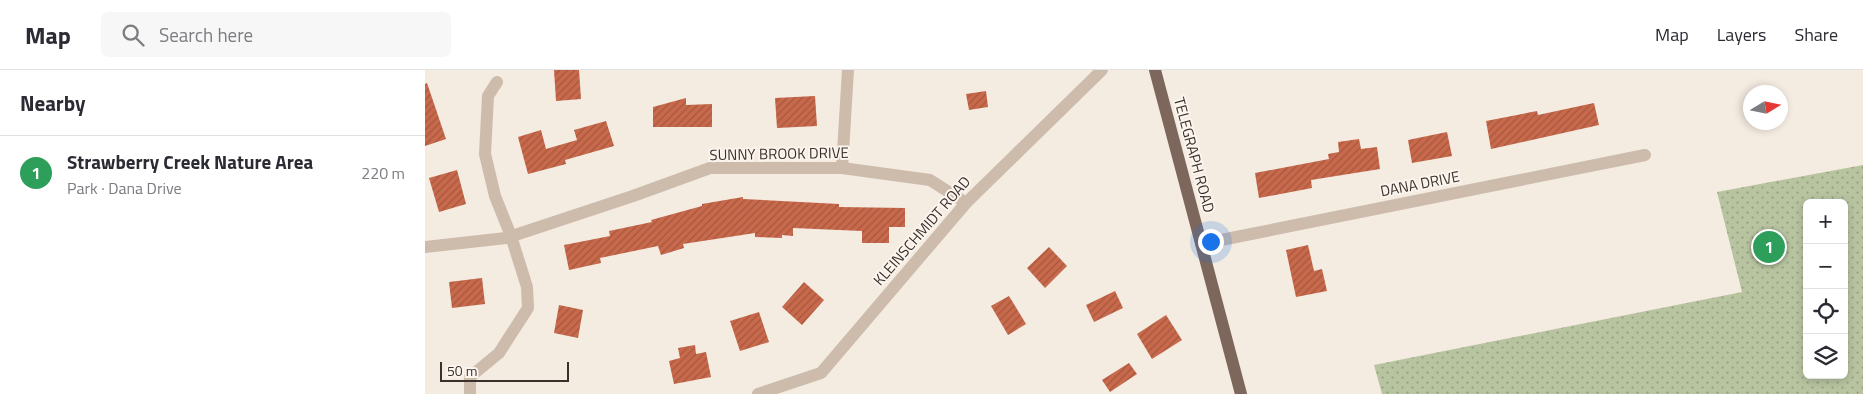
<!DOCTYPE html>
<html lang="en">
<head>
<meta charset="utf-8">
<style>
	body { margin:0; font-family:"Titillium Web",sans-serif; background:#f7f7f7; color:#2b2b33 }
	.controls { position:absolute; right:15px; bottom:15px; display:grid; overflow:hidden; border-radius:8px; box-shadow:0 2px 8px #0003 }
	.controls button { width:45px; height:45px; display:grid; place-items:center; padding:0; border:0; border-bottom:1px solid #e1e1e2; background:#fff; color:#2b2b33; font:25px sans-serif }
	.compass { position:absolute; left:1318px; top:15px; width:45px; height:45px; border-radius:50%; background:#fff; box-shadow:0 2px 8px #0003; rotate:80deg }
	.scale { position:absolute; left:15px; bottom:12px; width:129px; box-sizing:border-box; padding-left:5px; border:2px solid #3b302b; border-top:0; font-size:14px; line-height:18px; white-space:nowrap; color:#3b302b; -webkit-text-stroke:4px #fbf5ee; paint-order:stroke }
	.you { position:absolute; left:785px; top:171px; width:18px; height:18px; margin:-12px; border:4px solid #fff; border-radius:50%; background:#1a73e8; box-shadow:0 0 0 8px #1a73e833 }
	.badge { display:grid; place-items:center; width:32px; height:32px; border-radius:50%; background:#1f5a5e; color:#fff; font-size:16px; font-weight:700 }
	.pin { position:absolute; translate:-50% -50%; border:2px solid #fff; box-shadow:0 1px 5px #0006 }
	.list { margin:0; padding:0; list-style:none }
	h2 { display:flex; justify-content:space-between; align-items:center; height:65px; margin:0; padding:0 20px; font-size:21px }
	h2 small { font-size:16px; font-weight:400; color:#7c7c81 }
	.list li { display:grid; grid-template-columns:32px 1fr auto; gap:15px; align-items:center; box-sizing:border-box; height:75px; padding:0 20px; border-top:1px solid #e1e1e2 }
	.list b { display:block; font-size:19px; white-space:nowrap }
	.list p { margin:0; font-size:16px; white-space:nowrap; color:#7c7c81 }
	.list em { font-size:16px; font-style:normal; color:#7c7c81 }
	.icon { flex:none; width:28px; height:28px; fill:none; stroke:currentColor; stroke-width:2; stroke-linecap:round; stroke-linejoin:round }
	.map { position:relative; flex:none; width:1438px; height:324px; overflow:hidden }
	header { display:flex; align-items:center; gap:30px; box-sizing:border-box; height:70px; padding:0 25px; background:#fff; border-bottom:1px solid #e1e1e2 }
	header strong { font-size:24px }
	nav { display:flex; gap:28px; margin-inline-start:auto; font-size:18px }
	.search { width:350px; height:45px; background:#f7f7f7; display:flex; align-items:center; gap:12px; box-sizing:border-box; padding:0 18px; border-radius:8px; color:#7c7c81; font-size:19px }
	main { display:flex }
	aside { flex:1; background:#fff }
	.map>svg:first-child { display:block }
</style>
</head>
<body>
<header>
<strong>Map</strong>
<div class="search"><svg class="icon" aria-label="search" viewBox="0 0 24 24"><circle cx="10" cy="10" r="6"/><path d="M15 15l6 6"/></svg>Search here</div>
<nav><a>Map</a><a>Layers</a><a>Share</a></nav>
</header>
<main>
<aside>
<h2>Nearby<small></small></h2>
<ul class="list">
<li><span class="badge" style="background:#2e9e5b">1</span><div><b>Strawberry Creek Nature Area</b><p>Park · Dana Drive</p></div><em>220 m</em></li>
</ul>
</aside>
<div class="map">
<svg width="1438" height="324" viewBox="0 0 1438 324">
	<defs>
		<pattern id="grass-dots" width="8" height="8" patternUnits="userSpaceOnUse" patternTransform="scale(1.25)"><rect width="8" height="8" fill="#b8c4a0"/><path d="M2 2h.1M6 6h.1" fill="none" stroke="#97a083" stroke-width="1.8" stroke-linecap="round"/></pattern>
		<pattern id="building-hatch" width="6" height="6" patternUnits="userSpaceOnUse" patternTransform="scale(1.25)"><rect width="6" height="6" fill="#c8694b"/><path d="M-1 1l2-2M0 6l6-6M5 7l2-2" fill="none" stroke="#a4573f"/></pattern>
	</defs>
	<rect width="100%" height="100%" fill="#f4ebe1"/>
	<!-- grass -->
	<path fill="url(#grass-dots)" fill-rule="evenodd" d="M1438,95V324H957L949,295L1317,222L1292,122ZM1382,133H1419V305H1382Z"/>
	<!-- building -->
	<g fill="url(#building-hatch)">
		<polygon points="129,0 154,0 156,29 131,31"/>
		<polygon points="2,13 21,69 0,76 0,14"/>
		<polygon points="561,21 563,37 544,40 541,24"/>
		<polygon points="390,26 392,56 352,58 350,28"/>
		<polygon points="261,28 261,35 287,34 287,57 228,57 228,37"/>
		<polygon points="1169,33 1174,55 1066,79 1061,51 1112,41 1113,45"/>
		<polygon points="181,51 189,76 140,90 141,94 103,104 93,67 116,60 121,79 152,70 149,60"/>
		<polygon points="1022,62 1027,86 987,93 983,70"/>
		<polygon points="934,69 936,79 952,77 955,99 886,110 887,118 834,128 830,103 904,89 903,84 914,82 913,72"/>
		<polygon points="32,100 41,134 14,142 4,108"/>
		<polygon points="318,127 318,129 414,134 414,137 480,138 480,157 464,157 464,173 437,173 437,161 368,158 368,166 357,165 357,168 330,167 330,163 258,174 259,178 236,185 233,176 175,188 176,193 144,200 139,175 185,166 184,161 227,152 226,150 277,136 277,134"/>
		<polygon points="883,175 889,201 897,199 902,221 871,227 861,180"/>
		<polygon points="624,177 642,196 620,218 602,198"/>
		<polygon points="57,208 60,234 27,238 24,212"/>
		<polygon points="379,212 399,230 377,255 357,237"/>
		<polygon points="690,221 698,238 669,252 661,235"/>
		<polygon points="584,226 601,254 583,265 566,236"/>
		<polygon points="134,235 158,240 153,268 129,263"/>
		<polygon points="334,242 344,272 315,281 305,251"/>
		<polygon points="741,245 757,270 727,289 712,264"/>
		<polygon points="270,275 271,284 281,282 286,307 249,314 244,291 255,288 253,278"/>
		<polygon points="704,293 712,304 685,322 677,310"/>
	</g>
	<g fill="none" stroke-linecap="round" stroke-linejoin="round">
		<!-- street -->
		<g stroke="#cdbbac" stroke-width="12">
			<polyline points="417,98 423,0"/>
			<polyline points="776,174 1220,85"/>
			<polyline points="0,177 81,168 208,126 285,98 417,98 505,110 541,133"/>
			<polyline points="45,324 45,307 74,283 103,238 102,217 86,166 70,126 60,84 63,26 72,12"/>
			<polyline points="333,324 396,303 541,133 677,0"/>
		</g>
		<!-- primary -->
		<polyline stroke="#7d675c" stroke-width="12" points="730,0 816,324"/>
	</g>
	<g text-anchor="middle" stroke-width="4" stroke-linejoin="round" paint-order="stroke">
		<!-- street labels -->
		<g font-size="15" fill="#3b302b" stroke="#fbf5ee">
			<text transform="translate(354 84) rotate(-1)" y="5">SUNNY BROOK DRIVE</text>
			<text transform="translate(769 85) rotate(75)" y="5">TELEGRAPH ROAD</text>
			<text transform="translate(995 114) rotate(-11)" y="5">DANA DRIVE</text>
			<text transform="translate(497 161) rotate(-49)" y="5">KLEINSCHMIDT ROAD</text>
		</g>
	</g>
</svg>
<div class="controls">
<button>+</button>
<button>−</button>
<button><svg class="icon" aria-label="locate" viewBox="0 0 24 24"><circle cx="12" cy="12" r="6"/><path d="M12 2v4M12 18v4M2 12h4M18 12h4"/></svg></button>
<button><svg class="icon" aria-label="layers" viewBox="0 0 24 24"><path d="M12 4l9 5-9 5-9-5zM3 14l9 5 9-5"/></svg></button>
</div>
<svg class="compass" viewBox="-18 -18 36 36"><path d="M0-13l5 13h-10z" fill="#e53935"/><path d="M0 13l5-13h-10z" fill="#7c7c81"/></svg>
<div class="scale">50 m</div>
<div class="you"></div>
<div class="pin badge" style="left:1344px;top:177px;background:#2e9e5b">1</div>
</div>
</main>
</body>
</html>
